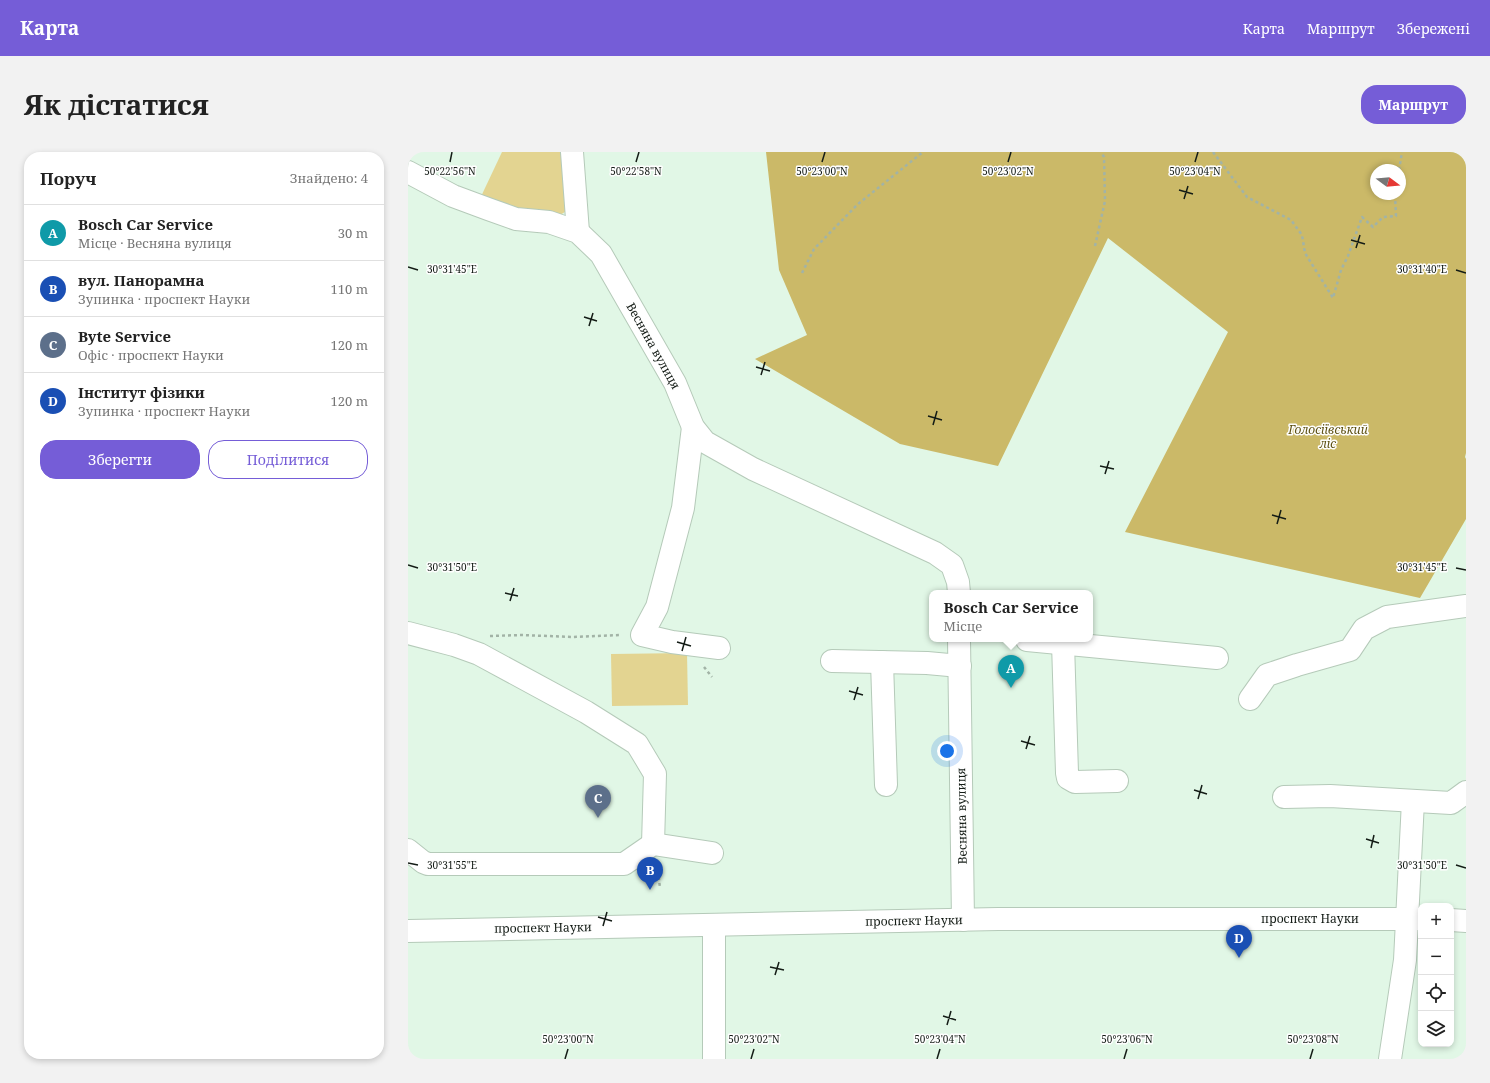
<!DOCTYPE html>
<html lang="uk">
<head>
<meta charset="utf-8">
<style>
	body { margin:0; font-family:"Noto Serif",serif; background:#f2f2f2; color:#222 }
	.controls { position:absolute; right:12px; bottom:12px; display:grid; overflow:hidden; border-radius:8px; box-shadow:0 2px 6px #0003 }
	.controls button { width:36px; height:36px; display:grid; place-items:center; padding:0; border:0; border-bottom:1px solid #e0e0e0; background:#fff; color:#222; font:20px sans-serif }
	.compass { position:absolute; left:962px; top:12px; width:36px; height:36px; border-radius:50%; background:#fff; box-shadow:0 2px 6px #0003; rotate:106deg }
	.you { position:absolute; left:539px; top:599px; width:14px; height:14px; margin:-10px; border:3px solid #fff; border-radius:50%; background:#1a73e8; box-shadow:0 0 0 6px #1a73e833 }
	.badge { display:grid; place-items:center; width:26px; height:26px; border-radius:50%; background:#755dd7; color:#fff; font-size:13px; font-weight:700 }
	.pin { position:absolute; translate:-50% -33px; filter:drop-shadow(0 1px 2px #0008) }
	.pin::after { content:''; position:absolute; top:21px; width:14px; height:12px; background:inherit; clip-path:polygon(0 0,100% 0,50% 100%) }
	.popup { position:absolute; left:521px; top:438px; width:164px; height:52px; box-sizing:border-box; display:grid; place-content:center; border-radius:8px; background:#fff; filter:drop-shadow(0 1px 3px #0005); font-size:13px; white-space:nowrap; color:#767676 }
	.popup b { font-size:15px; color:#222 }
	.popup::after { content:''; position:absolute; left:50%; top:100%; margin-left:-8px; border:8px solid transparent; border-top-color:#fff }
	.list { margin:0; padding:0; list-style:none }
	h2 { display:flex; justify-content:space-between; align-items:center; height:52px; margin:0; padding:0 16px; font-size:17px }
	h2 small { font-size:13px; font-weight:400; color:#767676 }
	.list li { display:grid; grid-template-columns:26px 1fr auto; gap:12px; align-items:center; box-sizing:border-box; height:56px; padding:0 16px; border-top:1px solid #e0e0e0 }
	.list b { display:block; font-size:15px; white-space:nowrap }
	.list p { margin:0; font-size:13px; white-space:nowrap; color:#767676 }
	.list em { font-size:13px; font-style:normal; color:#767676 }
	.actions { display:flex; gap:8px; padding:12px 16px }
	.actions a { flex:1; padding:9px 0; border:1px solid #755dd7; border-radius:16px; text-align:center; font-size:14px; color:#755dd7 }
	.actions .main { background:#755dd7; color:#fff }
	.icon { flex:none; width:22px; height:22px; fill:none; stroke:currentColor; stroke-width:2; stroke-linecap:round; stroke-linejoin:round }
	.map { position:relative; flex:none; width:1058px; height:907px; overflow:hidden; border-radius:16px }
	header { display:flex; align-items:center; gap:24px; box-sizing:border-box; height:56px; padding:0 20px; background:#755dd7; color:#fff }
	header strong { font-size:19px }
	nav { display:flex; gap:22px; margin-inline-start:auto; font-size:14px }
	.intro { display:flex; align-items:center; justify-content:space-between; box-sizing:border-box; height:96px; padding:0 24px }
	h1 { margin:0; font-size:28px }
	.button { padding:10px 18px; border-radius:16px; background:#755dd7; color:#fff; font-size:14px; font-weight:700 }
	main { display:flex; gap:24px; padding:0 24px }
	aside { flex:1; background:#fff; border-radius:16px; box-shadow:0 2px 6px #0003 }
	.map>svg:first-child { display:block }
</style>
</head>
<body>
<header>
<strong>Карта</strong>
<nav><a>Карта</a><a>Маршрут</a><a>Збережені</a></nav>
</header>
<div class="intro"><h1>Як дістатися</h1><a class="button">Маршрут</a></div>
<main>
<aside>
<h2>Поруч<small>Знайдено: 4</small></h2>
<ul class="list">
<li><span class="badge" style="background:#0f9aa8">A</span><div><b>Bosch Car Service</b><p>Місце · Весняна вулиця</p></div><em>30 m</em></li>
<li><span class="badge" style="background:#1a4fb4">B</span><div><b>вул. Панорамна</b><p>Зупинка · проспект Науки</p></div><em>110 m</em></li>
<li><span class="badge" style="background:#5c6f8a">C</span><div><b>Byte Service</b><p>Офіс · проспект Науки</p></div><em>120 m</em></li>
<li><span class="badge" style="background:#1a4fb4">D</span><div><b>Інститут фізики</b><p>Зупинка · проспект Науки</p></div><em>120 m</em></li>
</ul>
<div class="actions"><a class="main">Зберегти</a><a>Поділитися</a></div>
</aside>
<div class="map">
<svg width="1058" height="907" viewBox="0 0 1058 907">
	<rect width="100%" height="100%" fill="#e1f7e6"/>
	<!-- green -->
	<g fill="#e3d491">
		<polygon points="94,0 164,0 168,53 141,70 69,53"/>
		<polygon points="279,501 280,553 204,554 203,502"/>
	</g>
	<!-- forest -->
	<path fill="#cbb968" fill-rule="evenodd" d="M358,0H1058V301L1057,305L1058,307V367L1012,446L717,380L820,180L700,86L590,314L492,292L347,207L399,183L371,118ZM968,18H992V42H968Z"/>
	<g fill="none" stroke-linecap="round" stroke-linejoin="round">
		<defs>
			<g id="minor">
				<polyline points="164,0 170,80"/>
				<polyline points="0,20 45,44 80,57 108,67 141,70 170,80 193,102 267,231 285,275 297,290 345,317 527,401 544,413 550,430 551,441"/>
				<polyline points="285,275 275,356 249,455 234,483 264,490 311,496"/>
				<polyline points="0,481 46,493 71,502 178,560 229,592 247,622 245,692"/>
				<polyline points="551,487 555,768"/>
				<polyline points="619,488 809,506"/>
				<polyline points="655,491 659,621 660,626 667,630 709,629"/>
				<polyline points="424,509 519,511 552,514"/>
				<polyline points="474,510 478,633"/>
				<polyline points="842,547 859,523 889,513 942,498 956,477 979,465 1058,454"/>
				<polyline points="876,645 922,644 1043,651 1058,640"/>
				<polyline points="0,698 15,710 20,712 216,712 245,692 304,701"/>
				<polyline points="306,773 306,907"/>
				<polyline points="982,907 997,808 1005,649"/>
			</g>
			<g id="major">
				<polyline points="1043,768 1058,769"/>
				<polyline points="0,779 590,767 1013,767"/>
			</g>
		</defs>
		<!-- minor casing -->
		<use href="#minor" stroke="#b5cab9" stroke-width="24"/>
		<!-- major casing -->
		<use href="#major" stroke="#b5cab9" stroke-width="24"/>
		<!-- path -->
		<g stroke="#a2b3a6" stroke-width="2.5" stroke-dasharray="3 3" stroke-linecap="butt">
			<polyline points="805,0 839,45 883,68 894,83 897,101 925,146 933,118 940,104 954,65 965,75 975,65 988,64 987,42"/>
			<polyline points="991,18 994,0"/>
			<polyline points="687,94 697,49 696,5 693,0"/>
			<polyline points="394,121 406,97 450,52 515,0"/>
			<polyline points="82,484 114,483 165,485 213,483"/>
			<polyline points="296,515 304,525"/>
			<polyline points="250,719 252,736"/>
		</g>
		<!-- minor -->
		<use href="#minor" stroke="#fff" stroke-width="22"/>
		<!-- major -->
		<use href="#major" stroke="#fff" stroke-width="22"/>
	</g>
	<!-- ticks -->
	<path fill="none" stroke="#141c16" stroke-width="1.5" d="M42,10L44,0M228,10L231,0M414,10L417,0M600,10L603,0M787,10L790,0M771,38L785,42M776,47L780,34M943,88L957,92M948,96L952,83M0,115L10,118M1048,118L1058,121M176,165L189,169M181,174L185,161M348,215L362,219M353,223L357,210M520,264L534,268M525,273L529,259M692,314L706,317M697,322L701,309M864,363L878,367M869,372L873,358M0,413L10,416M1048,416L1058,418M97,441L110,444M102,449L106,436M269,490L283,494M274,499L278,485M441,539L455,543M446,548L450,535M613,589L627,593M618,597L622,584M786,638L799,642M790,647L794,633M958,687L971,691M963,696L966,683M0,711L10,713M1048,713L1058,716M190,765L204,769M195,774L199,760M362,815L376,818M367,823L371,810M535,864L548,868M539,873L543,859M157,907L160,897M343,907L346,897M529,907L532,897M716,907L719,897M902,907L905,897"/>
	<g text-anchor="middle" stroke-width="3" stroke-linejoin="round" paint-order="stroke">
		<!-- street labels -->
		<g font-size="12" fill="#141c16" stroke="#fefefe">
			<text transform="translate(245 194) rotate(61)" y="4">Весняна вулиця</text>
			<text transform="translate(554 664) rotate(-91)" y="4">Весняна вулиця</text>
			<text x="902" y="771">проспект Науки</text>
			<text transform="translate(506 769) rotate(-1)" y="4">проспект Науки</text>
			<text transform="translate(135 776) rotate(-1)" y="4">проспект Науки</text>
		</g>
		<!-- park labels -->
		<g font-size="12" font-style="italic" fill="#5e5112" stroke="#fefefe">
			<text x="920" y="282">Голосіївський<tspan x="920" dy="14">ліс</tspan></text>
		</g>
	</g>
	<g font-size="10" text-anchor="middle" fill="#141c16" stroke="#fefefe" stroke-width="3" stroke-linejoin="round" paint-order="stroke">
		<text x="42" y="23">50°22'56"N</text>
		<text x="228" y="23">50°22'58"N</text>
		<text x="414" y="23">50°23'00"N</text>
		<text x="600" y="23">50°23'02"N</text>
		<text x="787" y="23">50°23'04"N</text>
		<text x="44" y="121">30°31'45"E</text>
		<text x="1014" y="121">30°31'40"E</text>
		<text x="44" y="419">30°31'50"E</text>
		<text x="1014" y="419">30°31'45"E</text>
		<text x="44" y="717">30°31'55"E</text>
		<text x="1014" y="717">30°31'50"E</text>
		<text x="160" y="891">50°23'00"N</text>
		<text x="346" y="891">50°23'02"N</text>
		<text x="532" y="891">50°23'04"N</text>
		<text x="719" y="891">50°23'06"N</text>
		<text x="905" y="891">50°23'08"N</text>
	</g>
</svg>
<div class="controls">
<button>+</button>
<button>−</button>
<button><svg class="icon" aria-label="locate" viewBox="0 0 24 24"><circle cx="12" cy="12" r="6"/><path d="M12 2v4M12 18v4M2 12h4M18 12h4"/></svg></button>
<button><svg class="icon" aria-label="layers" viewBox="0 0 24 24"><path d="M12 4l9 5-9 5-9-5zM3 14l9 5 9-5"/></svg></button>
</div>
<svg class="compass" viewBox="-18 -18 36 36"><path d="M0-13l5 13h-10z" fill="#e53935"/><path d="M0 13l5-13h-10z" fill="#767676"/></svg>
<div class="you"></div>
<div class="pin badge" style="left:603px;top:536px;background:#0f9aa8">A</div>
<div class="popup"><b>Bosch Car Service</b>Місце</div>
<div class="pin badge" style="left:242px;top:738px;background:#1a4fb4">B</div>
<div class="pin badge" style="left:190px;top:666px;background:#5c6f8a">C</div>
<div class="pin badge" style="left:831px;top:806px;background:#1a4fb4">D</div>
</div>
</main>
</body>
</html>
